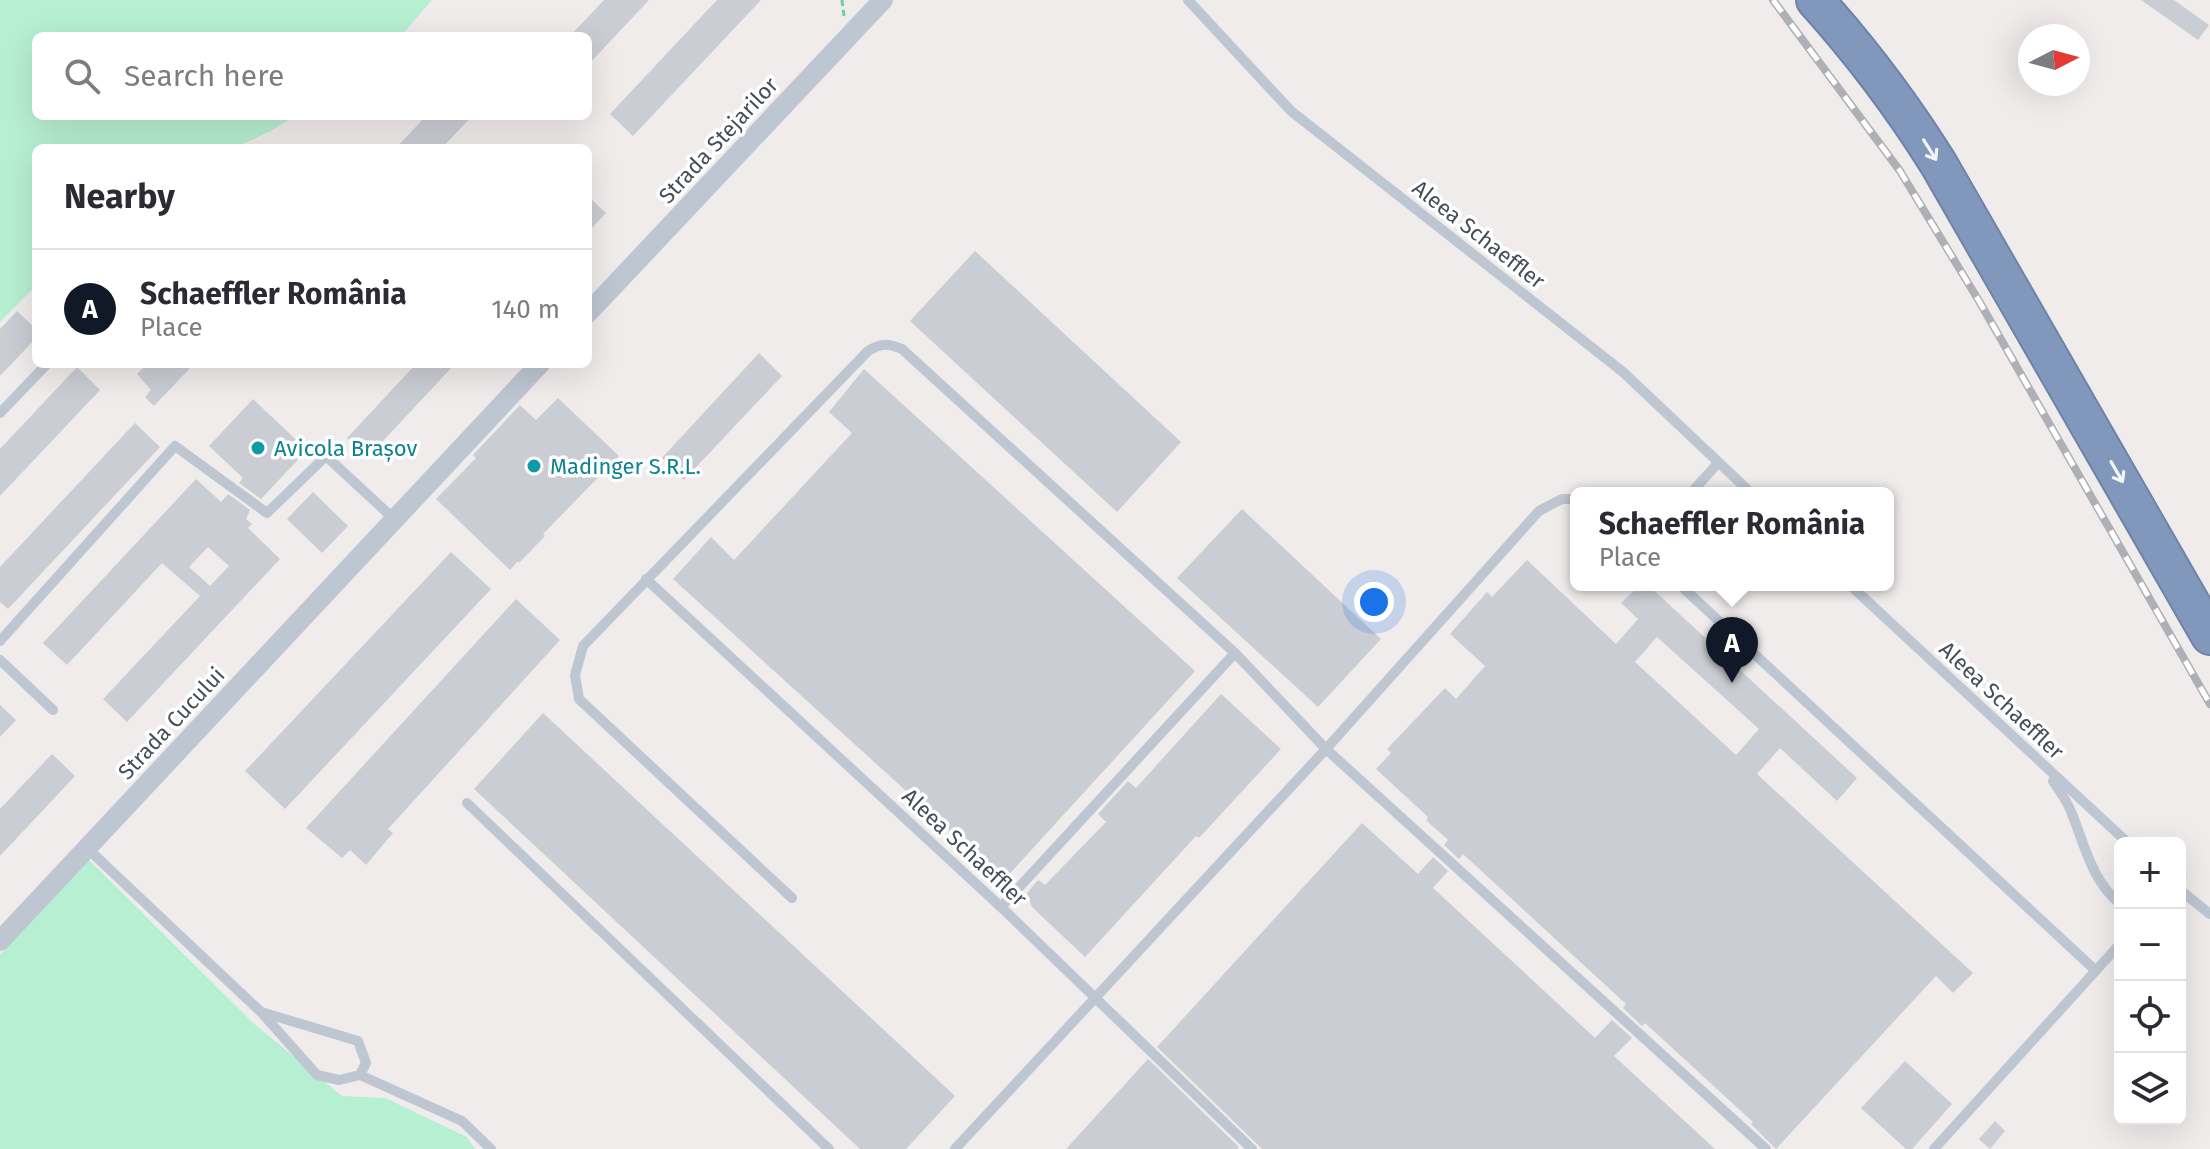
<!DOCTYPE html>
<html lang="en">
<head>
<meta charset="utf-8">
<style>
	body { margin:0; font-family:"Fira Sans",sans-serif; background:#f7f7f7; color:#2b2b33 }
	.controls { position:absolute; right:24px; bottom:24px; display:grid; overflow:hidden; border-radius:12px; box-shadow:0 8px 32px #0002 }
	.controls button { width:72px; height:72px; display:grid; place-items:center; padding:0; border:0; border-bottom:2px solid #e1e1e2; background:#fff; color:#2b2b33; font:40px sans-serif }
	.compass { position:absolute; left:2018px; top:24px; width:72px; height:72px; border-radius:50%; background:#fff; box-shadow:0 8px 32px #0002; rotate:84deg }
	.you { position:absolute; left:1374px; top:602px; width:28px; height:28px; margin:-20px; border:6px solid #fff; border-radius:50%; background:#1a73e8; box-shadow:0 0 0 12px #1a73e833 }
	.badge { display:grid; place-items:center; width:52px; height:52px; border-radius:50%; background:#111827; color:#fff; font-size:26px; font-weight:700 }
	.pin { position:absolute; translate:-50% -66px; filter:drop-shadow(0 2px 4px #0008) }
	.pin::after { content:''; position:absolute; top:42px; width:28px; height:24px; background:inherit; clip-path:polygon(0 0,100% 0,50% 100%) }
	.popup { position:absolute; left:1570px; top:487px; width:324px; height:104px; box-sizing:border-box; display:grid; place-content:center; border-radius:12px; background:#fff; filter:drop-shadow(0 2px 6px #0005); font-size:26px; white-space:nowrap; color:#7c7c81 }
	.popup b { font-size:30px; color:#2b2b33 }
	.popup::after { content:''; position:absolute; left:50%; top:100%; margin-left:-16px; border:16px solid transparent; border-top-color:#fff }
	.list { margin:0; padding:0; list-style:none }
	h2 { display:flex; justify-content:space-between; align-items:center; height:104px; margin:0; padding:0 32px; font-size:34px }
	h2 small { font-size:26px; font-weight:400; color:#7c7c81 }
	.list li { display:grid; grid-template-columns:52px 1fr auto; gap:24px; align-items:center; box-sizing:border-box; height:120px; padding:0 32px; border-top:2px solid #e1e1e2 }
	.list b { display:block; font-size:30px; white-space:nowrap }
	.list p { margin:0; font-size:26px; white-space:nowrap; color:#7c7c81 }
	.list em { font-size:26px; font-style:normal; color:#7c7c81 }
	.icon { flex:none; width:44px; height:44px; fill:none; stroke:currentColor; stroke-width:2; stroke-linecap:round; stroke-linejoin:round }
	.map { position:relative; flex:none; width:2210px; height:1149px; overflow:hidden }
	.search { position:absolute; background:#fff; box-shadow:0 8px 32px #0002; left:32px; top:32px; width:560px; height:88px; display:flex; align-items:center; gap:20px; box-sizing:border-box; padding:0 28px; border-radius:12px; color:#7c7c81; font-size:30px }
	.panel { position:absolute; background:#fff; box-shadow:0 8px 32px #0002; left:32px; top:144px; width:560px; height:224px; border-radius:12px }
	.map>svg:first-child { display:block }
</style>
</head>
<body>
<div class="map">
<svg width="2210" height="1149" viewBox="0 0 2210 1149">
	<rect width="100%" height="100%" fill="#efeceb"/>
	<!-- green -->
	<g fill="#b7efd2">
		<polygon points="0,0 432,0 401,36 36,36 36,116 295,116 271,131 234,148 36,148 36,286 0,322"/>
		<polygon points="89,860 253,1023 342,1096 385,1098 467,1137 475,1149 0,1149 0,955"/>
	</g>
	<!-- building -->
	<g fill="#cbcdd4" fill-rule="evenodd">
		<polygon points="604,0 649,0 588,65 588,36 570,36"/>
		<polygon points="717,0 761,0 633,136 610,114"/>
		<polygon points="2141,0 2174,0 2209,25 2198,40"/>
		<polygon points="426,116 472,116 442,148 396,148"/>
		<polygon points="588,196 606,213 588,232"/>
		<polygon points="975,251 1181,442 1117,512 910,321"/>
		<polygon points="17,311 36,329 36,338 0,376 0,329"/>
		<polygon points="759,353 782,376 684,480 662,458"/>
		<polygon points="147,364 194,364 154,406 145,397 151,390 137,374"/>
		<polygon points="416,364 455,364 368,457 347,438"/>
		<polygon points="77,367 100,390 0,496 0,449"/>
		<polygon points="864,369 1195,671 1004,880 673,579 711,537 734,560 852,433 829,412"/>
		<polygon points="558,398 619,456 543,534 545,536 519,563 518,561 510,570 436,499 476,458 473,455 520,405 536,420"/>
		<polygon points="253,399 307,450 261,499 239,483 243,478 209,446"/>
		<polygon points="135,423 160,447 8,609 0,602 0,567"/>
		<path d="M196,479L221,502L228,494L250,510L246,519L252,524L248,528L280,559L127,722L103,699L200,596L162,563L67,665L43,643ZM208,547L229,566L210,586L189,567Z"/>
		<polygon points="313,492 348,526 322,553 287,519"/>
		<polygon points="1242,509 1381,639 1318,707 1177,578"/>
		<polygon points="451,552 491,589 285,809 245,771"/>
		<path d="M1527,560L1616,644L1638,619L1621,603L1640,585H1648L1857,778L1837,801L1780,748L1757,774L1973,973L1953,993L1936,976L1776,1149L1751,1124L1753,1122L1645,1023L1642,1026L1623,1008L1626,1004L1463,854L1459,859L1444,845L1448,840L1426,820L1428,817L1376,769L1391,753L1387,749L1445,688L1456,699L1485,666L1450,634L1487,592L1492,597ZM1657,637L1759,729L1736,755L1635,662Z"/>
		<polygon points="516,599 560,640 388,829 393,833 366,865 350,850 342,858 306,828"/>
		<polygon points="1221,694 1281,749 1199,838 1196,836 1085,957 1032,907 1027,893 1038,880 1045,885 1106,822 1098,814 1128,781 1136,788"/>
		<polygon points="0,705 16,720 0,737"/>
		<polygon points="543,713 955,1096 906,1149 860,1149 474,789"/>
		<polygon points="52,754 75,776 0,856 0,809"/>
		<polygon points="1362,823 1418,874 1433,857 1448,871 1433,888 1595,1038 1612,1020 1632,1038 1614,1056 1715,1149 1262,1149 1260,1147 1157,1047"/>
		<polygon points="1148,1059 1239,1147 1237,1149 1066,1149"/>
		<polygon points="1905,1061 1952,1104 1912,1149 1906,1149 1861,1108"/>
		<polygon points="1995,1121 2005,1131 1990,1149 1979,1139"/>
	</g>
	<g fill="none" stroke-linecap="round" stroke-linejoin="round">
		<defs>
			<path id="highway" d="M1815,0C1861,51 1901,104 1938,163L2210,636"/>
		</defs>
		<!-- highway casing -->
		<use href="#highway" stroke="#6d83a8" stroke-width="40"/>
		<!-- path -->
		<polyline stroke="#6fcda8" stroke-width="3" stroke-dasharray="6 4" stroke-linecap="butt" points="842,0 844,16"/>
		<!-- lane -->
		<g stroke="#bec6d2" stroke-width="10">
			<polyline points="1188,0 1291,111 1623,372 1751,493"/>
			<polyline points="0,413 47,364"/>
			<polyline points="1691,493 1718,463"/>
			<polyline points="646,579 1001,907 1252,1149"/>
			<polyline points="1680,585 2095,970"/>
			<polyline points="1850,585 2128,843"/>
			<polyline points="0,641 175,446 267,513 326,456 394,519"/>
			<polyline points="0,660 53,710"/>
			<path d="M2053,781C2060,792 2068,802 2072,814C2085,846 2092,881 2120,904"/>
			<polyline points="467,803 829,1149"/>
			<polyline points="87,848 261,1012 317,1075 339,1080 360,1075 366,1063 358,1041 261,1012"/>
			<polyline points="2180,890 2210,914"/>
			<path d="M792,898L579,699L575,675L583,646L868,351C881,343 888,343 902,349L1235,653L1326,749L1539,511L1562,499H1576"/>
			<polyline points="1001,907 1235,653"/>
			<polyline points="360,1075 462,1121 491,1149"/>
			<polyline points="955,1149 1326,749 1766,1149"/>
			<polyline points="1934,1149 2120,944"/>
		</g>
		<!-- street -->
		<g stroke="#bec6d2" stroke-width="20">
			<polyline points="588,313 883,0"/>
			<polyline points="0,941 540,364"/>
		</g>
		<!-- highway -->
		<use href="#highway" stroke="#8198bc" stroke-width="36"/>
		<defs>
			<polyline id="rail" points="1773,0 1900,171 1979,301 2210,704"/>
		</defs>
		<!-- rail casing -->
		<use href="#rail" stroke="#aeb0b6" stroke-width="8"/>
		<!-- rail -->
		<use href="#rail" stroke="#fff" stroke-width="5" stroke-dasharray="15" stroke-linecap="butt"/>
	</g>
	<!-- one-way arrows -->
	<defs><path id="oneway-shaft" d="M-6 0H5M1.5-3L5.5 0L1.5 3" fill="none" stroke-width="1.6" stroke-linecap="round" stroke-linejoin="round" transform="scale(2)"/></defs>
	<g stroke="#f2f5f8">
		<use href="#oneway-shaft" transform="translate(1930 150) rotate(58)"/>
		<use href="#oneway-shaft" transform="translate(2117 472) rotate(60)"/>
	</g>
	<!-- markers -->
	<g fill="#0f9aa8" stroke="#fff" stroke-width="3">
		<circle cx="258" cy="448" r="8"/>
		<circle cx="534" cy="466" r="8"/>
	</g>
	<g text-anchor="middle" stroke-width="7" stroke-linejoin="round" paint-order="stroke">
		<!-- street labels -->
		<g font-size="22" fill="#444d59" stroke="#fff">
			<text transform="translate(718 140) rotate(-47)" y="8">Strada Stejarilor</text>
			<text transform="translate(1479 234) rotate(38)" y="8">Aleea Schaeffler</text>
			<text transform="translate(2002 700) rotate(43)" y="8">Aleea Schaeffler</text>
			<text transform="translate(171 723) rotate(-47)" y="8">Strada Cucului</text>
			<text transform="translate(965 847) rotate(43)" y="8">Aleea Schaeffler</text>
		</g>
		<!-- culture labels -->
		<g font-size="22" fill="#0d838f" stroke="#fff" text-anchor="start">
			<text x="274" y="456">Avicola Brașov</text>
			<text x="550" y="474">Madinger S.R.L.</text>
		</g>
	</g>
</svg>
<div class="controls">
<button>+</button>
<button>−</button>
<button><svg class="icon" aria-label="locate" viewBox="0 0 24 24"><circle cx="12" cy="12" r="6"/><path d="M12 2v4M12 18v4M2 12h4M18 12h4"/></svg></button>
<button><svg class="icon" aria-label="layers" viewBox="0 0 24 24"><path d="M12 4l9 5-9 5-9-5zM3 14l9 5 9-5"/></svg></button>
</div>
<svg class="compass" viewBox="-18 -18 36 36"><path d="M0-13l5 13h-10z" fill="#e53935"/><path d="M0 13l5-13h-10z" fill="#7c7c81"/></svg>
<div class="you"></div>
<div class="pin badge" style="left:1732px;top:683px">A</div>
<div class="popup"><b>Schaeffler România</b>Place</div>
<div class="search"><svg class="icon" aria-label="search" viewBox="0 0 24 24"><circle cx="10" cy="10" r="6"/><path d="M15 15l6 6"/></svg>Search here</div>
<section class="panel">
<h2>Nearby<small></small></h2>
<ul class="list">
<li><span class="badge">A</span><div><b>Schaeffler România</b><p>Place</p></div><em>140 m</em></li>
</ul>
</section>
</div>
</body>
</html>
